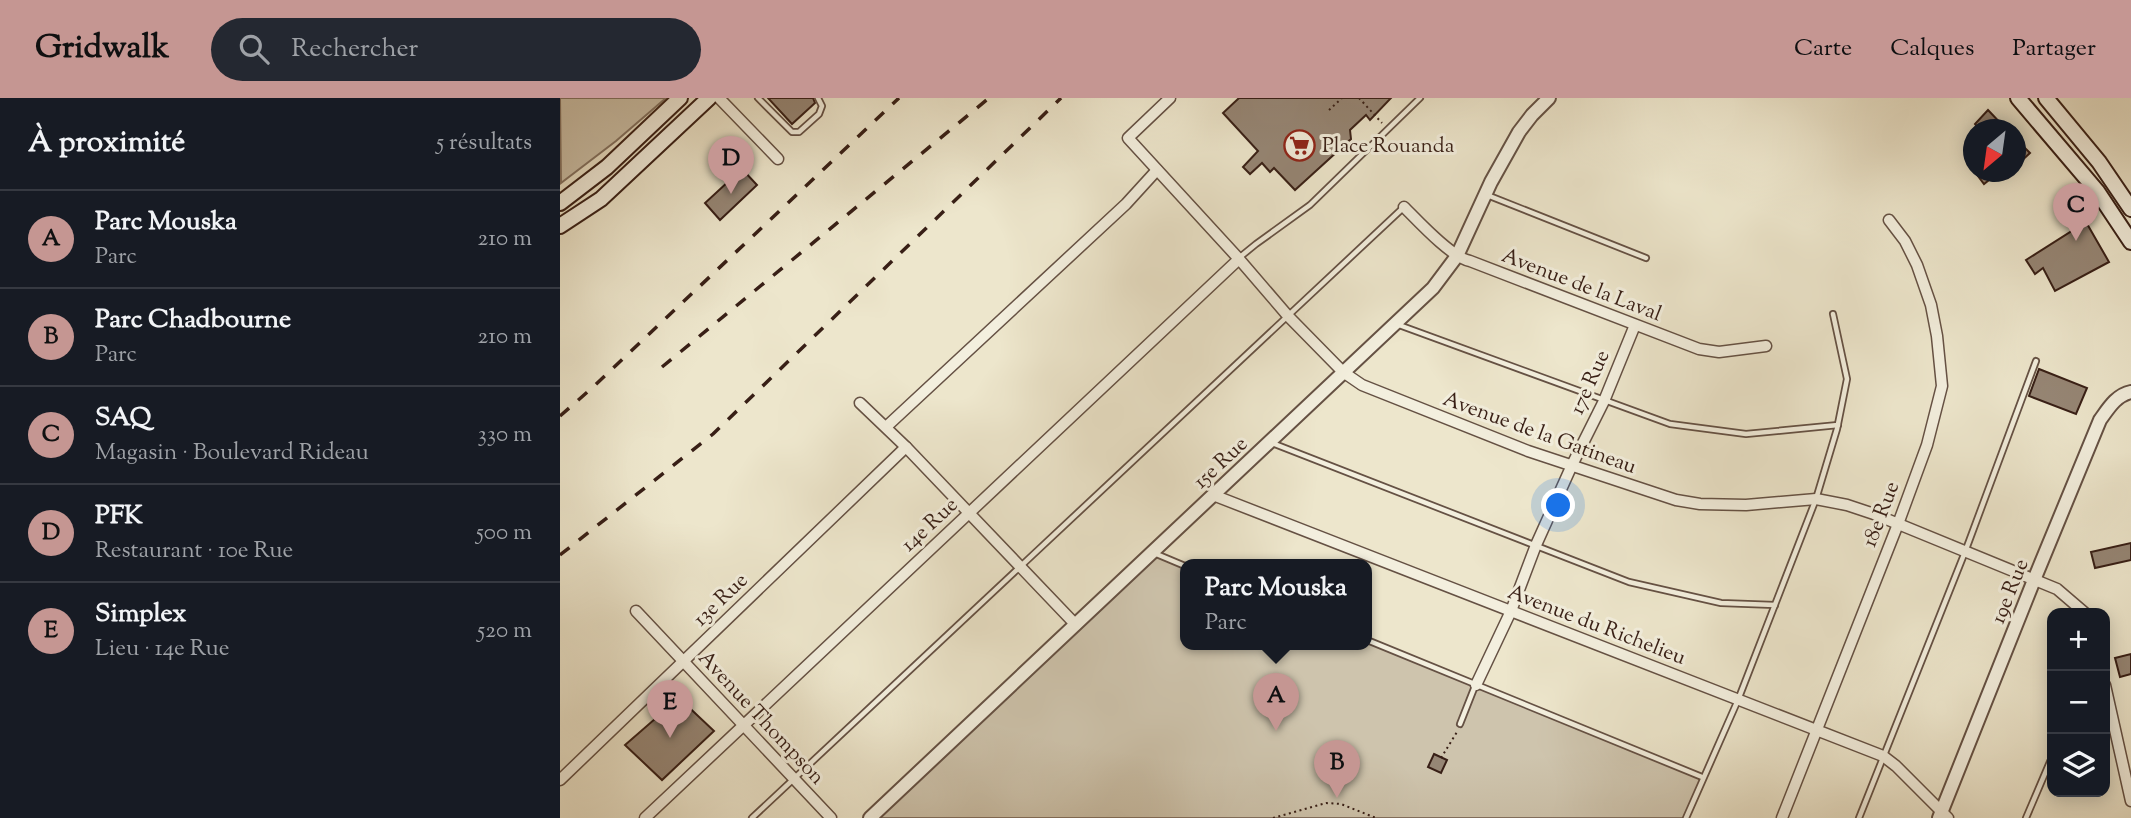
<!DOCTYPE html>
<html lang="fr">
<head>
<meta charset="utf-8">
<style>
	body { margin:0; font-family:"Sorts Mill Goudy",serif; background:#242831; color:#f1f3f6 }
	.controls { position:absolute; right:21px; bottom:21px; display:grid; overflow:hidden; border-radius:14px; box-shadow:0 4px 18px #0003 }
	.controls button { width:63px; height:63px; display:grid; place-items:center; padding:0; border:0; border-bottom:2px solid #363941; background:#171b24; color:#f1f3f6; font:35px sans-serif }
	.compass { position:absolute; left:1403px; top:21px; width:63px; height:63px; border-radius:50%; background:#171b24; box-shadow:0 4px 18px #0003; rotate:209deg }
	.you { position:absolute; left:999px; top:408px; width:24px; height:24px; margin:-18px; border:5px solid #fff; border-radius:50%; background:#1a73e8; box-shadow:0 0 0 10px #1a73e833 }
	.badge { display:grid; place-items:center; width:46px; height:46px; border-radius:50%; background:#c59692; color:#111; font-size:23px; font-weight:700 }
	.pin { position:absolute; translate:-50% -58px; filter:drop-shadow(0 2px 4px #0008) }
	.pin::after { content:''; position:absolute; top:37px; width:24px; height:21px; background:inherit; clip-path:polygon(0 0,100% 0,50% 100%) }
	.popup { position:absolute; left:620px; top:461px; width:192px; height:91px; box-sizing:border-box; display:grid; place-content:center; border-radius:14px; background:#171b24; filter:drop-shadow(0 2px 5px #0005); font-size:23px; white-space:nowrap; color:#9ea1a6 }
	.popup b { font-size:26px; color:#f1f3f6 }
	.popup::after { content:''; position:absolute; left:50%; top:100%; margin-left:-14px; border:14px solid transparent; border-top-color:#171b24 }
	.list { margin:0; padding:0; list-style:none }
	h2 { display:flex; justify-content:space-between; align-items:center; height:91px; margin:0; padding:0 28px; font-size:30px }
	h2 small { font-size:23px; font-weight:400; color:#9ea1a6 }
	.list li { display:grid; grid-template-columns:46px 1fr auto; gap:21px; align-items:center; box-sizing:border-box; height:98px; padding:0 28px; border-top:2px solid #363941 }
	.list b { display:block; font-size:26px; white-space:nowrap }
	.list p { margin:0; font-size:23px; white-space:nowrap; color:#9ea1a6 }
	.list em { font-size:23px; font-style:normal; color:#9ea1a6 }
	.icon { flex:none; width:38px; height:38px; fill:none; stroke:currentColor; stroke-width:2; stroke-linecap:round; stroke-linejoin:round }
	.map { position:relative; flex:none; width:1571px; height:720px; overflow:hidden }
	header { display:flex; align-items:center; gap:42px; box-sizing:border-box; height:98px; padding:0 35px; background:#c59692; color:#111 }
	header strong { font-size:33px }
	nav { display:flex; gap:38px; margin-inline-start:auto; font-size:24px }
	.search { width:490px; height:63px; background:#242831; display:flex; align-items:center; gap:18px; box-sizing:border-box; padding:0 24px; border-radius:38px; color:#9ea1a6; font-size:26px }
	main { display:flex }
	aside { flex:1; background:#171b24 }
	.map>svg:first-child { display:block }
</style>
</head>
<body>
<header>
<strong>Gridwalk</strong>
<div class="search"><svg class="icon" aria-label="search" viewBox="0 0 24 24"><circle cx="10" cy="10" r="6"/><path d="M15 15l6 6"/></svg>Rechercher</div>
<nav><a>Carte</a><a>Calques</a><a>Partager</a></nav>
</header>
<main>
<aside>
<h2>À proximité<small>5 résultats</small></h2>
<ul class="list">
<li><span class="badge">A</span><div><b>Parc Mouska</b><p>Parc</p></div><em>210 m</em></li>
<li><span class="badge">B</span><div><b>Parc Chadbourne</b><p>Parc</p></div><em>210 m</em></li>
<li><span class="badge">C</span><div><b>SAQ</b><p>Magasin · Boulevard Rideau</p></div><em>330 m</em></li>
<li><span class="badge">D</span><div><b>PFK</b><p>Restaurant · 10e Rue</p></div><em>500 m</em></li>
<li><span class="badge">E</span><div><b>Simplex</b><p>Lieu · 14e Rue</p></div><em>520 m</em></li>
</ul>
</aside>
<div class="map">
<svg width="1571" height="720" viewBox="0 0 1571 720">
	<rect width="100%" height="100%" fill="#ede6cc"/>
	<filter id="stains"><feTurbulence type="fractalNoise" baseFrequency=".00286" numOctaves="4"/><feColorMatrix values="0 0 0 0 .2 0 0 0 0 .09 0 0 0 0 .02 0 0 0 .5 -.17"/></filter>
	<radialGradient id="worn" r=".72"><stop offset=".6" stop-color="#630" stop-opacity="0"/><stop offset="1" stop-color="#630" stop-opacity=".3"/></radialGradient>
	<!-- green -->
	<g fill="#cec4ad" stroke="#837262" stroke-width="2">
		<polygon points="0,0 106,0 56,43 1,85"/>
		<polygon points="593,455 625,468 625,547 807,547 807,542 1142,679 1126,720 310,720"/>
	</g>
	<!-- building -->
	<g fill="#968675" stroke="#381f16" stroke-width="2">
		<polygon points="208,0 253,0 255,5 232,26"/>
		<polygon points="679,0 831,0 810,22 806,17 790,32 791,41 735,92 714,70 710,74 702,65 690,76 683,69 698,53 663,15"/>
		<polygon points="1428,12 1447,32 1420,32 1415,26"/>
		<polygon points="1455,40 1470,55 1455,69"/>
		<polygon points="182,71 197,87 160,122 145,105"/>
		<polygon points="1415,74 1439,74 1424,86"/>
		<polygon points="1526,124 1549,164 1495,193 1483,170 1475,176 1466,162"/>
		<polygon points="1479,271 1527,290 1516,316 1469,298"/>
		<polygon points="1571,445 1571,462 1535,470 1531,454"/>
		<polygon points="1571,556 1571,576 1560,579 1555,560"/>
		<polygon points="119,600 154,633 102,682 65,647"/>
		<polygon points="874,656 887,662 881,675 868,669"/>
	</g>
	<g fill="none" stroke-linecap="round" stroke-linejoin="round">
		<defs>
			<g id="service">
				<polyline points="198,0 232,34 239,34 259,16 262,8 258,0"/>
				<polyline points="927,97 1086,160"/>
				<polyline points="680,159 696,146 750,107 860,0"/>
				<polyline points="839,227 1110,326 1186,336 1278,327"/>
				<polyline points="712,345 1069,484 1161,505 1215,507"/>
				<polyline points="594,455 625,468"/>
				<polyline points="807,542 1142,679"/>
				<polyline points="900,626 915,588"/>
				<polyline points="192,720 843,110"/>
				<polyline points="1126,720 1178,602 1256,401 1277,331 1287,281 1273,216"/>
				<polyline points="1299,720 1405,454 1476,263"/>
				<polyline points="1466,720 1492,659"/>
			</g>
			<g id="minor">
				<polyline points="159,0 218,61"/>
				<polyline points="610,0 568,40 679,161 728,218 783,274 802,287 968,353 1116,402 1140,406 1186,407 1256,401 1287,407 1314,416 1497,491 1525,515"/>
				<path d="M844,109C858,123 892,160 910,163L1139,251L1159,254L1206,248"/>
				<polyline points="300,305 346,349 516,527"/>
				<polyline points="326,329 566,106 597,72"/>
				<polyline points="653,397 1323,658 1336,668 1388,720"/>
				<polyline points="76,513 271,720"/>
				<polyline points="916,587 951,513 976,447 1012,367 1044,303 1075,227"/>
				<polyline points="1545,587 1571,703"/>
				<polyline points="0,682 346,349"/>
				<polyline points="85,720 679,161"/>
				<polyline points="1222,720 1338,426 1367,347 1382,288 1377,238 1371,207 1357,167 1345,143 1329,122"/>
			</g>
			<g id="tertiary">
				<polyline points="310,720 873,190 897,158 931,84 959,34 972,17 989,0"/>
				<path d="M1379,720L1474,482L1540,322C1548,311 1556,297 1571,294"/>
			</g>
			<g id="secondary">
				<polyline points="1458,0 1537,93 1571,144"/>
				<polyline points="1486,0 1539,64 1571,111"/>
				<polyline points="0,105 47,69 120,0"/>
				<polyline points="0,128 41,101 149,0"/>
			</g>
		</defs>
		<!-- service casing -->
		<use href="#service" stroke="#655144" stroke-width="8"/>
		<!-- minor casing -->
		<use href="#minor" stroke="#655144" stroke-width="13"/>
		<!-- tertiary casing -->
		<use href="#tertiary" stroke="#655144" stroke-width="16"/>
		<!-- secondary casing -->
		<use href="#secondary" stroke="#381f16" stroke-width="18"/>
		<!-- path -->
		<g stroke="#381f16" stroke-width="2" stroke-dasharray="2 3.5" stroke-linecap="butt">
			<polyline points="799,0 822,25"/>
			<polyline points="769,12 782,0"/>
			<polyline points="881,660 897,634"/>
			<polyline points="713,720 766,705 781,706 816,720"/>
		</g>
		<!-- service -->
		<use href="#service" stroke="#f3efde" stroke-width="4.5"/>
		<!-- minor -->
		<use href="#minor" stroke="#f3efde" stroke-width="10"/>
		<!-- tertiary -->
		<use href="#tertiary" stroke="#f3efde" stroke-width="12"/>
		<!-- secondary -->
		<use href="#secondary" stroke="#f3efde" stroke-width="14"/>
		<!-- rail -->
		<g stroke="#381f16" stroke-width="3.5" stroke-dasharray="12 12" stroke-linecap="butt">
			<polyline points="102,269 429,0"/>
			<polyline points="0,318 32,290 339,0"/>
			<polyline points="0,457 153,336 501,0"/>
		</g>
	</g>
	<!-- icons -->
	<defs>
		<symbol id="supermarket-ring" viewBox="-11 -11 22 22"><circle r="9.5" fill="#f3efde" stroke="#8f2418" stroke-width="1.5"/><path d="M-6-5.5h2.5l.6 2H6L4.5 2H-2.5L-4.4-4H-6ZM-1.5 3.2a1.3 1.3 0 1 0 .1 0ZM3 3.2a1.3 1.3 0 1 0 .1 0Z" fill="#8f2418"/></symbol>
	</defs>
	<g fill-rule="evenodd">
		<use href="#supermarket-ring" x="722" y="30" width="35" height="35"/>
	</g>
	<g text-anchor="middle" stroke-width="6" stroke-linejoin="round" paint-order="stroke">
		<!-- poi labels -->
		<g font-size="21" fill="#381f16" stroke="#f3efde" text-anchor="start">
			<text x="762" y="54">Place Rouanda</text>
		</g>
		<!-- street labels -->
		<g font-size="21" fill="#381f16" stroke="#f3efde">
			<text transform="translate(1022 186) rotate(21)" y="7">Avenue de la Laval</text>
			<text transform="translate(1029 284) rotate(-66)" y="7">17e Rue</text>
			<text transform="translate(980 334) rotate(20)" y="7">Avenue de la Gatineau</text>
			<text transform="translate(660 364) rotate(-43)" y="7">15e Rue</text>
			<text transform="translate(1320 416) rotate(-69)" y="7">18e Rue</text>
			<text transform="translate(369 426) rotate(-43)" y="7">14e Rue</text>
			<text transform="translate(1449 493) rotate(-68)" y="7">19e Rue</text>
			<text transform="translate(160 501) rotate(-44)" y="7">13e Rue</text>
			<text transform="translate(1037 526) rotate(21)" y="7">Avenue du Richelieu</text>
			<text transform="translate(202 619) rotate(47)" y="7">Avenue Thompson</text>
		</g>
	</g>
	<rect width="100%" height="100%" filter="url(#stains)"/>
	<rect width="100%" height="100%" fill="url(#worn)"/>
</svg>
<div class="controls">
<button>+</button>
<button>−</button>
<button><svg class="icon" aria-label="layers" viewBox="0 0 24 24"><path d="M12 4l9 5-9 5-9-5zM3 14l9 5 9-5"/></svg></button>
</div>
<svg class="compass" viewBox="-18 -18 36 36"><path d="M0-13l5 13h-10z" fill="#e53935"/><path d="M0 13l5-13h-10z" fill="#9ea1a6"/></svg>
<div class="you"></div>
<div class="pin badge" style="left:716px;top:633px">A</div>
<div class="popup"><b>Parc Mouska</b>Parc</div>
<div class="pin badge" style="left:777px;top:700px">B</div>
<div class="pin badge" style="left:1516px;top:143px">C</div>
<div class="pin badge" style="left:171px;top:96px">D</div>
<div class="pin badge" style="left:110px;top:640px">E</div>
</div>
</main>
</body>
</html>
